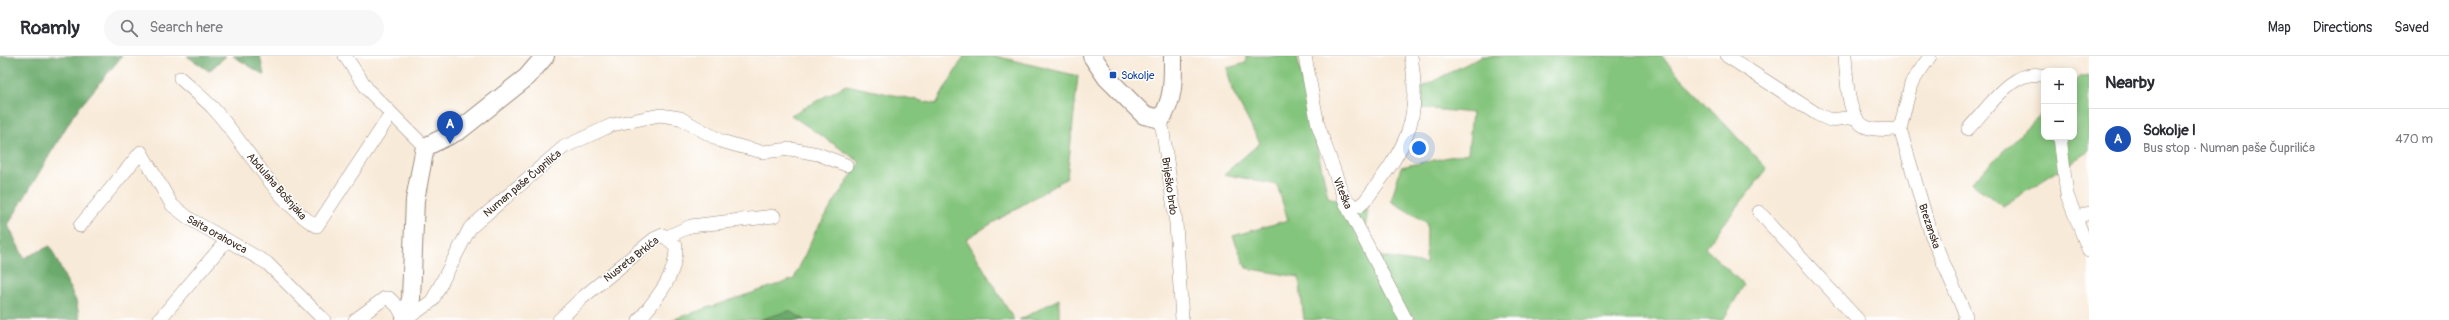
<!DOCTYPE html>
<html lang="en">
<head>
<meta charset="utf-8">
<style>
	body { margin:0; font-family:Pangolin,sans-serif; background:#f7f7f7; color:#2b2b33 }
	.controls { position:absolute; right:12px; top:12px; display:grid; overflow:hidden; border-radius:8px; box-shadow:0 2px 10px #0003 }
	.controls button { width:36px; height:36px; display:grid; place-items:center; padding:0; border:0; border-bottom:1px solid #e1e1e2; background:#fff; color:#2b2b33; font:20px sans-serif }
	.you { position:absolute; left:1419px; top:92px; width:14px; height:14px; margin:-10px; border:3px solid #fff; border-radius:50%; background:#1a73e8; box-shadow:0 0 0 6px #1a73e833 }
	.badge { display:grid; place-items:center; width:26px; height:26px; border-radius:50%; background:#b5179e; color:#fff; font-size:13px; font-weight:700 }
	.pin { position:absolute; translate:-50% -33px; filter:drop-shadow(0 1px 2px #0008) }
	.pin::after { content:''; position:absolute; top:21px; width:14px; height:12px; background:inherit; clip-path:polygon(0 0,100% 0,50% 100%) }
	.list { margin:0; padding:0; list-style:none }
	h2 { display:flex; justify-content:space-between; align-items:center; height:52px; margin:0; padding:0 16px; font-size:17px }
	h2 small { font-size:13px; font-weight:400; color:#7c7c81 }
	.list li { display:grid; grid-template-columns:26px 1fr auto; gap:12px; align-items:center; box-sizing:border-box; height:60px; padding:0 16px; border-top:1px solid #e1e1e2 }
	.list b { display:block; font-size:15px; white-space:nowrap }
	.list p { margin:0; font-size:13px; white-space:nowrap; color:#7c7c81 }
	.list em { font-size:13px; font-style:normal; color:#7c7c81 }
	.icon { flex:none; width:22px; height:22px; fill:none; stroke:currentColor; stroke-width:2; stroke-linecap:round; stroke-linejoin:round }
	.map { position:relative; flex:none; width:2089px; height:264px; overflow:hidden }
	header { display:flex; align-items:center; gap:24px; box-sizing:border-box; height:56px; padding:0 20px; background:#fff; border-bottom:1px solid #e1e1e2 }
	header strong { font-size:19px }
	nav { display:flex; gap:22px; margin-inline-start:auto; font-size:14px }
	.search { width:280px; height:36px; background:#f7f7f7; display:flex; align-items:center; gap:10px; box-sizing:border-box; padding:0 14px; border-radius:22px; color:#7c7c81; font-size:15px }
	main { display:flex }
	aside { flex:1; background:#fff }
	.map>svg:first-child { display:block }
</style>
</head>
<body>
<header>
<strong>Roamly</strong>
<div class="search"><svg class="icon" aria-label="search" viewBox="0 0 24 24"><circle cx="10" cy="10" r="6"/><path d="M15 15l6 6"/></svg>Search here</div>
<nav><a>Map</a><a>Directions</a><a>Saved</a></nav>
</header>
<main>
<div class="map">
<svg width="2089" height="264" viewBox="0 0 2089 264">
	<rect width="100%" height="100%" fill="#fff"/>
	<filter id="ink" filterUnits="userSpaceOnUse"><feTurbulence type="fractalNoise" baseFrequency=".025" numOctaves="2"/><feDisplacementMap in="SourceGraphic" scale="8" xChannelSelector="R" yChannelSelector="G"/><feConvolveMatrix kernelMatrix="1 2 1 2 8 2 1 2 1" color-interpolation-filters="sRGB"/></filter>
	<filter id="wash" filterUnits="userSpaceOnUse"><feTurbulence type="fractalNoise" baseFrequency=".012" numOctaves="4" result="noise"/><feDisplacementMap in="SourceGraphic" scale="16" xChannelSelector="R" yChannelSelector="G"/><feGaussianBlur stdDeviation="0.9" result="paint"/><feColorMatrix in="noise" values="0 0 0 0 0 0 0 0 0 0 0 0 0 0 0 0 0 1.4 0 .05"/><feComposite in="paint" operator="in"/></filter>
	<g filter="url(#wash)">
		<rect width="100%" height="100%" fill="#f8ead8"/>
		<!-- green -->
		<g fill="#84c57d" stroke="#60784e">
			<polygon points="964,0 995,0 1078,20 1067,122 966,183 1014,264 671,264 794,223 815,176 860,106 791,59 846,29 936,48"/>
			<polygon points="1246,0 1297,0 1328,141 1368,154 1363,188 1376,200 1426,208 1427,167 1391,145 1401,111 1468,97 1472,57 1422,52 1422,31 1482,0 1661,0 1767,113 1705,192 1744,229 1723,264 1304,264 1299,221 1246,212 1233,180 1288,164 1277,129 1224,118 1260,87 1232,34 1227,12 1246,7"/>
			<polygon points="2089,19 2089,95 2003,150 1971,127 2044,55 2044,81 2074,81 2074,26 2079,21"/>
			<polygon points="1059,243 1059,264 1019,264"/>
		</g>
		<!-- forest -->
		<g fill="#6baa6c" stroke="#536a45">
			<polygon points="0,0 122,0 74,58 8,169 24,202 50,190 76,245 80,264 0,264"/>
			<polygon points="187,0 226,0 209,15"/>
			<polygon points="233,0 260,0 264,19"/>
			<polygon points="789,255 805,264 759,264"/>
		</g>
	</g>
	<g filter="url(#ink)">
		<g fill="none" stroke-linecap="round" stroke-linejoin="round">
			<defs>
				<g id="street">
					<polyline points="345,0 368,34 425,91"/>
					<polyline points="1305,0 1318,69 1346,148 1406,264"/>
					<polyline points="1727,0 1817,58 1830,64 1856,61"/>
					<path d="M1845,0C1847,19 1846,63 1866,71C1876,75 1889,73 1900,73"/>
					<polyline points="1930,0 1911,28 1900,73 1931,178 1966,260 1964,264"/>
					<path d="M180,22C191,32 202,41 212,51C243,84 279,150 317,170L391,58"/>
					<polyline points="1161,63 1176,167 1182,264"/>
					<path d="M1968,73C1987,54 2013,10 2044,20"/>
					<polyline points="2060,81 2067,139 2089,195"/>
					<path d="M1345,143L1354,150H1359L1365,145C1404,92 1422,70 1411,0"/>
					<polyline points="1759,156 1858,264"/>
					<polyline points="2078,161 2089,157"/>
					<polyline points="80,170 141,96 172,149 190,163 267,207 324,264"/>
					<polyline points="667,181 691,170 774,160"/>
					<polyline points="159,264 227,184"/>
					<polyline points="355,264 385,242 389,242 398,251 405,264"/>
					<polyline points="405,264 432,245 470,172 564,91 612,69 660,59 680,62 721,85 742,91 763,96 791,93 818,98 846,109"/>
					<path d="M559,264L582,242L654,183L663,179L676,190C677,220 656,243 639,264"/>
				</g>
				<g id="secondary">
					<path d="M1092,0L1107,22L1144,59L1161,63C1174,43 1173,24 1173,0"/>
					<polyline points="405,264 411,243 415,144 425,91 460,74 527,21 545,0"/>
				</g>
			</defs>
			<!-- street casing -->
			<use href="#street" stroke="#9a8a7b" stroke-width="14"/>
			<!-- secondary casing -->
			<use href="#secondary" stroke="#9a8a7b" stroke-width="20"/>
			<!-- street -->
			<use href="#street" stroke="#fff" stroke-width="13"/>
			<!-- secondary -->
			<use href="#secondary" stroke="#fff" stroke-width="18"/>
		</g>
	</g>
	<!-- markers -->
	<rect fill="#1a4fb4" stroke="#fff" stroke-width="1.5" x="1109" y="15" width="8" height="8" rx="2"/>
	<g text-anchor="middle" stroke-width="3" stroke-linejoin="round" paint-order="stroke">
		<!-- transit labels -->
		<g font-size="11" fill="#164399" stroke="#fff" text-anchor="start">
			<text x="1121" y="23">Sokolje</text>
		</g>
		<!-- street labels -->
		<g font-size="11" fill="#3b2a1e" stroke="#fff">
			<text transform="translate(522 127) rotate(-40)" y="4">Numan paše Čuprilića</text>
			<text transform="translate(277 130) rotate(49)" y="4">Abdulaha Bošnjaka</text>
			<text transform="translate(1170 130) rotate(82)" y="4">Briješko brdo</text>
			<text transform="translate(1343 137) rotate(68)" y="4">Viteška</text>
			<text transform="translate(1930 170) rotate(71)" y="4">Brezanska</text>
			<text transform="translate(217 178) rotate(29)" y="4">Saita orahovca</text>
			<text transform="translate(631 203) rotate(-38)" y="4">Nusreta Brkića</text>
		</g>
	</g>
</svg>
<div class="controls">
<button>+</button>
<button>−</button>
</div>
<div class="you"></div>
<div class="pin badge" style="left:450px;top:88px;background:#1a4fb4">A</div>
</div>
<aside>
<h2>Nearby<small></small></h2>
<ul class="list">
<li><span class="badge" style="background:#1a4fb4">A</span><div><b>Sokolje I</b><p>Bus stop · Numan paše Čuprilića</p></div><em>470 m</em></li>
</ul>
</aside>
</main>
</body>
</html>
